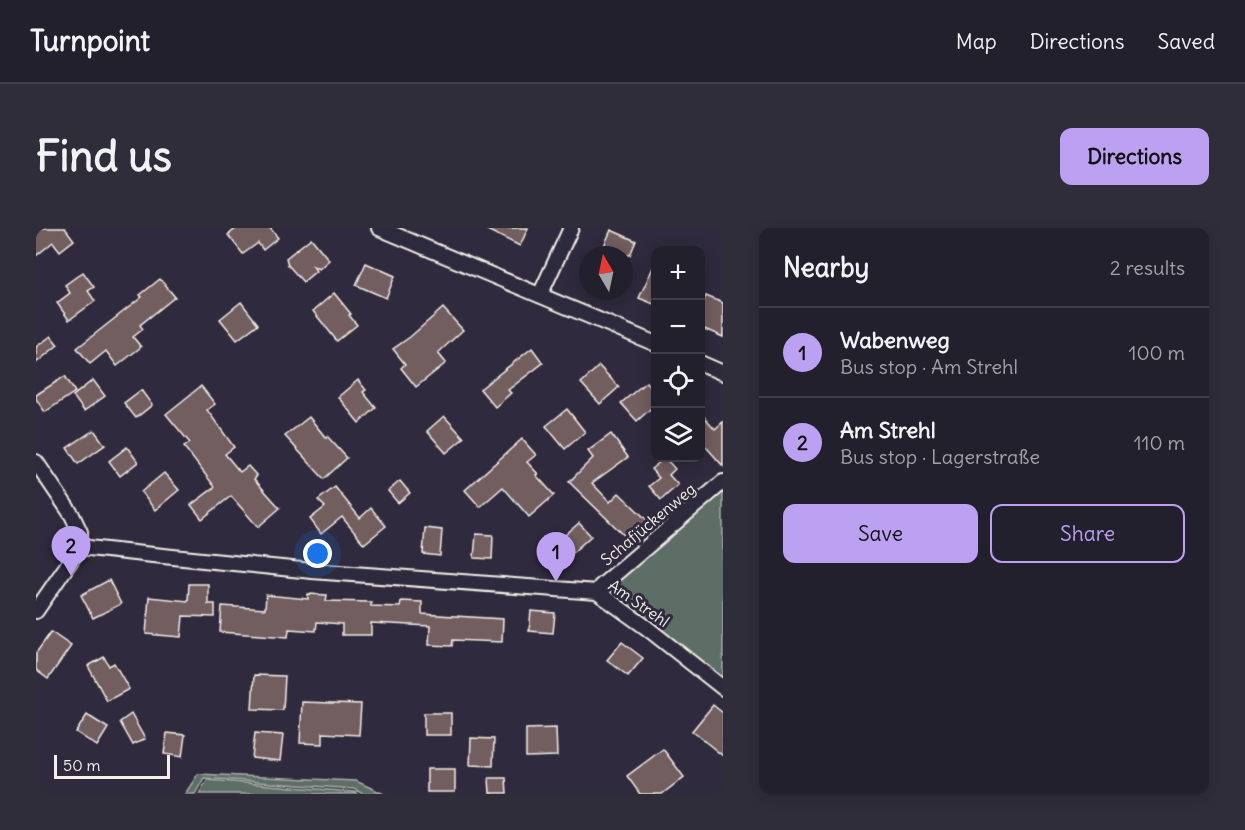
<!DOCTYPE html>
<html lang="en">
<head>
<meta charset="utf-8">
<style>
	body { margin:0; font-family:Delius,sans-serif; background:#2f2d3a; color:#f1f3f6 }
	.controls { position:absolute; right:18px; top:18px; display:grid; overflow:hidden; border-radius:12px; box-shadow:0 3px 15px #0003 }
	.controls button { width:54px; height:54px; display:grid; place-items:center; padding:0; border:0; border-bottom:2px solid #403e4a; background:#23202e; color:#f1f3f6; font:30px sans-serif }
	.compass { position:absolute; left:543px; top:18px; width:54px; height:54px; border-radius:50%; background:#23202e; box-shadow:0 3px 15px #0003; rotate:351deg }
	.scale { position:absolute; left:18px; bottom:15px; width:116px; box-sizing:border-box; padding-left:6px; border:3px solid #f4f1e8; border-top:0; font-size:16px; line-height:21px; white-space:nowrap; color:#f4f1e8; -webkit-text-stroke:4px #2f2a3d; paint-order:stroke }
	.you { position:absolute; left:282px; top:326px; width:21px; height:21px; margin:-15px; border:4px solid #fff; border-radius:50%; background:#1a73e8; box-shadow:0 0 0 9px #1a73e833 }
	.badge { display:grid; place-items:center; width:39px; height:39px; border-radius:50%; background:#bca0f2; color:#111; font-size:20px; font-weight:700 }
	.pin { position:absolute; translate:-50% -50px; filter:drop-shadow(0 2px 3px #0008) }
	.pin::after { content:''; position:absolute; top:32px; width:21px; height:18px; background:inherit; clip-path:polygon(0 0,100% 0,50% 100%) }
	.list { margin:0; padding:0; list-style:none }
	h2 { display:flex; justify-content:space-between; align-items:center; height:78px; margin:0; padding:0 24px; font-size:26px }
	h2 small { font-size:20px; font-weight:400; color:#a3a3aa }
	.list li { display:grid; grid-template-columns:39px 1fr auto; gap:18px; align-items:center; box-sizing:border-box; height:90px; padding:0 24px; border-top:2px solid #403e4a }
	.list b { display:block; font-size:22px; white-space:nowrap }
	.list p { margin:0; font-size:20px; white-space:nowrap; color:#a3a3aa }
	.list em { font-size:20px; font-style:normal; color:#a3a3aa }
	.actions { display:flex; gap:12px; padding:18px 24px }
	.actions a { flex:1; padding:14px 0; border:2px solid #bca0f2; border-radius:12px; text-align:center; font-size:21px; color:#bca0f2 }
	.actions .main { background:#bca0f2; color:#111 }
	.icon { flex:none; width:33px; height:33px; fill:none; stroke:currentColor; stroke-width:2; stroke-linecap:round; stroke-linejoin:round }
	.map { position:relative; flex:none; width:687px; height:566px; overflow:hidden; border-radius:12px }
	header { display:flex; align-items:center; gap:36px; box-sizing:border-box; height:84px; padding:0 30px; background:#23202e; border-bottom:2px solid #403e4a }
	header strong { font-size:28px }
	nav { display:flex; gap:33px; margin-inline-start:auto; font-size:21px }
	.intro { display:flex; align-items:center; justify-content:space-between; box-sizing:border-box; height:144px; padding:0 36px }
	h1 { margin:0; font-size:42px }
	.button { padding:15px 27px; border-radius:12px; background:#bca0f2; color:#111; font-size:21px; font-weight:700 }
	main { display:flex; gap:36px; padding:0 36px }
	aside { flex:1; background:#23202e; border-radius:12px; box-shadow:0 3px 15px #0003 }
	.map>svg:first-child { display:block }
</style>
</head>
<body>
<header>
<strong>Turnpoint</strong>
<nav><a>Map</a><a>Directions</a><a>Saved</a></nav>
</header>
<div class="intro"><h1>Find us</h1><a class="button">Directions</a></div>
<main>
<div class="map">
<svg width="687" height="566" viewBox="0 0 687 566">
	<rect width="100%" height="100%" fill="#2f2a3d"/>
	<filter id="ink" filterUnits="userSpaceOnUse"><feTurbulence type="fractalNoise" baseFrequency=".0167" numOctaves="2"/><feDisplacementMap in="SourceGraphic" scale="12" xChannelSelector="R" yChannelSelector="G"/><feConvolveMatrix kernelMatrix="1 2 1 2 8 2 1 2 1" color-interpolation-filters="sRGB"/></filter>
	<g filter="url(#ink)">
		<!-- green -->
		<g fill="#5b6e66" stroke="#a8b0a7" stroke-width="1.5">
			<polygon points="687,254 687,460 569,367 565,358"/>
			<polygon points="162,546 320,553 348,566 327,566 318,561 168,550 159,566 149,566"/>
			<polygon points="171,552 318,564 322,566 163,566"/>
		</g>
		<!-- building -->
		<g fill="#725d5f" stroke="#f4f1e8" stroke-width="1.5">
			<polygon points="0,0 29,0 38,12 24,23 17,14 0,28"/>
			<polygon points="201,0 234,0 242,10 227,22 222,15 207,26 192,7"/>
			<polygon points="447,0 492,0 484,18"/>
			<polygon points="575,2 600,13 594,27 564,27"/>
			<polygon points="275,10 293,32 283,41 277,38 280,43 267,54 252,37 250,30"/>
			<polygon points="620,33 620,77 603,70"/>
			<polygon points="330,35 359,48 350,70 320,57"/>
			<polygon points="47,44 58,59 52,63 59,73 33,92 21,75 34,65 29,57"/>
			<polygon points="124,51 139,69 104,97 107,101 97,109 105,119 81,138 70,123 54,136 41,120 106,69 104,67"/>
			<polygon points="298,65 315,86 313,87 321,97 301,113 277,83"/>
			<polygon points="670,68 687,75 687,109 664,99 664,80"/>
			<polygon points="205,74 222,96 201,112 184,91"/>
			<polygon points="407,80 427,102 402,125 410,135 380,159 365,140 369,136 357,121 374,109"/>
			<polygon points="15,108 22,117 0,135 0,119"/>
			<polygon points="496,120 507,135 472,162 475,165 459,179 444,161"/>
			<polygon points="563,138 583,159 564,176 545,155"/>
			<polygon points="29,148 39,164 9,184 0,171 0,167"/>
			<polygon points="57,152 69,168 48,183 37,168"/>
			<polygon points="322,152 330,162 327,164 340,180 323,195 302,169"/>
			<polygon points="610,154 620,165 620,176 601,193 585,175"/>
			<polygon points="165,158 179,176 171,182 198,219 189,226 204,244 212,238 221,248 218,251 244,280 222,299 195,268 166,291 155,277 179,259 148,219 154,215 130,186"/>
			<polygon points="105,162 116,177 100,190 88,175"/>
			<polygon points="531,181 549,204 529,221 510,198"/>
			<polygon points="664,184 679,201 687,194 687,238 664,212"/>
			<polygon points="408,188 428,210 410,225 391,203"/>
			<polygon points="273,189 290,210 291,208 311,230 288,251 249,208"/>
			<polygon points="58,202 69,217 42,236 31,220"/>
			<polygon points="575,206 592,229 556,255 574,274 583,265 612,293 593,312 533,254 557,230 552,223"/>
			<polygon points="486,211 500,227 491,234 502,246 500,247 518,267 493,289 467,259 444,279 429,262"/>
			<polygon points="91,219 102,234 84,248 73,233"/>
			<polygon points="629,230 639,241 633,247 642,257 625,272 613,258 623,250 615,241"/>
			<polygon points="128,245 143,262 119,282 105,264"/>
			<polygon points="364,253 374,265 362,275 352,263"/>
			<polygon points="299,259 324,290 335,280 350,298 328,316 306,289 285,306 274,291 289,279 282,272"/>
			<polygon points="543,295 555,308 534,327 522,313"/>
			<polygon points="389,300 406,302 404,328 387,326"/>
			<polygon points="440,306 457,307 456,331 438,330"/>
			<polygon points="73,352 85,376 57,390 45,367"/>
			<polygon points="153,356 172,356 172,376 179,376 179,389 147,388 145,409 110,406 113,369 152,373"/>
			<polygon points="272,366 291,367 290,373 335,374 335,378 364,379 365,373 386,374 386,386 467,391 466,414 417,412 416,418 393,417 394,398 335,395 335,407 306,407 306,396 281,394 280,403 253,401 252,409 184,404 186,378 229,381 230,367 272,371"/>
			<polygon points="495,383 519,385 517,405 493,403"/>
			<polygon points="15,404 35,418 12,451 0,442 0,425"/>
			<polygon points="586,414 607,430 592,448 571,432"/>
			<polygon points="68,429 73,438 78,435 93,461 71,473 52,438"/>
			<polygon points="218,447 249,448 247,482 216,481"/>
			<polygon points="266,474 325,476 323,507 287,505 287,516 264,515"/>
			<polygon points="677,477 687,485 687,528 656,503"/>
			<rect x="388" y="485" width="27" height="22"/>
			<polygon points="95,486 109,511 97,517 84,494"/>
			<polygon points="51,487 72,500 61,518 40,504"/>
			<polygon points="520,500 521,528 490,529 490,501"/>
			<polygon points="131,505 149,507 146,529 128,526"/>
			<polygon points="219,505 247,507 244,533 216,530"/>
			<polygon points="435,510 458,511 457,538 434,537"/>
			<polygon points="627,521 648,549 626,566 604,566 591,548"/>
			<rect x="391" y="541" width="28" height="23"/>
			<polygon points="453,550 470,550 471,565 454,565"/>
		</g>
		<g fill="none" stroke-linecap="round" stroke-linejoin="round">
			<defs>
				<g id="minor">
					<polyline points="343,0 620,116"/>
					<polyline points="504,67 535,0"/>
					<polyline points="664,135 687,145"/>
					<polyline points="0,234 36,287 44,304 44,319"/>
					<polyline points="44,319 107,326 276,343 561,364 611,400 687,460"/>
					<polyline points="561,364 565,358 687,254"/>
					<polyline points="0,383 44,319"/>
				</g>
			</defs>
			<!-- minor casing -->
			<use href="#minor" stroke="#f4f1e8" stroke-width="18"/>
			<!-- minor -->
			<use href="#minor" stroke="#2f2a3d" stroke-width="14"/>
		</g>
	</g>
	<g text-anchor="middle" stroke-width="6" stroke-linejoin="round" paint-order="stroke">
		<!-- street labels -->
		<g font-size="16" fill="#f4f1e8" stroke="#2f2a3d">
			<text transform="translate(612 296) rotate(-40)" y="6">Schafjückenweg</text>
			<text transform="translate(603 375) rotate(35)" y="6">Am Strehl</text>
		</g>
	</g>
</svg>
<div class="controls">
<button>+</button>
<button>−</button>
<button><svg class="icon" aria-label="locate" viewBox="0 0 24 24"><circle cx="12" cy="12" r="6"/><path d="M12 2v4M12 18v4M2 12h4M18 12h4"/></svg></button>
<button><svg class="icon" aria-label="layers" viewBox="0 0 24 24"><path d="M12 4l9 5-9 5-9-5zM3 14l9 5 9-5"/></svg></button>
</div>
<svg class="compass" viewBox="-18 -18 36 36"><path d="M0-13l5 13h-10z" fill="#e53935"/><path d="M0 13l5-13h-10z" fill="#a3a3aa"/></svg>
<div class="scale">50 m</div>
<div class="you"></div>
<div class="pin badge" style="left:520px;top:354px">1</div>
<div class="pin badge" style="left:35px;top:348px">2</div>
</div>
<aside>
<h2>Nearby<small>2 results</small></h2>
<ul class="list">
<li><span class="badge">1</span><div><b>Wabenweg</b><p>Bus stop · Am Strehl</p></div><em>100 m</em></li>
<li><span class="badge">2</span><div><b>Am Strehl</b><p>Bus stop · Lagerstraße</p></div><em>110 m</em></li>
</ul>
<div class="actions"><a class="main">Save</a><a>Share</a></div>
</aside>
</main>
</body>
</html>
